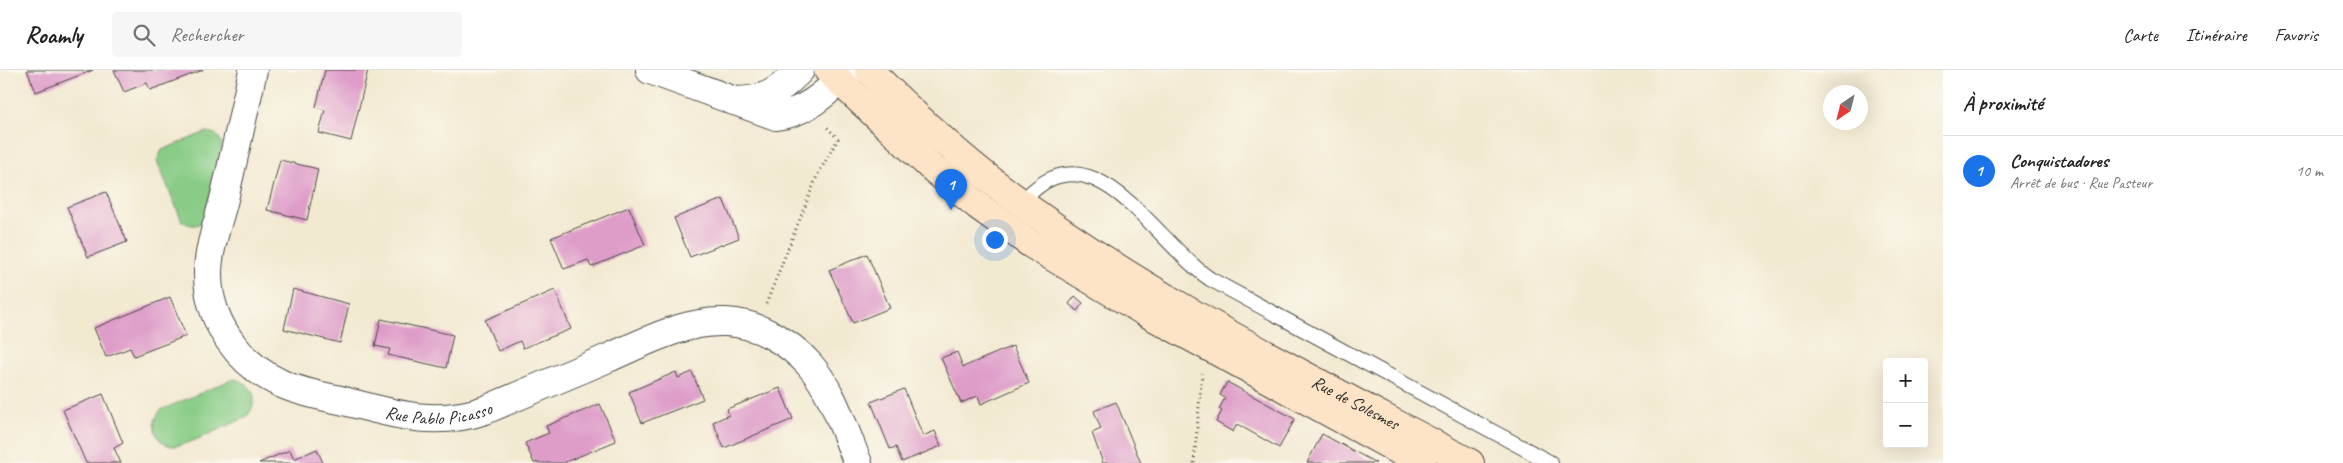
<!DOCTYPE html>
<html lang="fr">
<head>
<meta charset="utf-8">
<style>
	body { margin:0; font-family:Caveat,sans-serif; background:#f6f6f6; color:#222 }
	.controls { position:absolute; right:15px; bottom:15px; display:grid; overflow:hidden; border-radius:5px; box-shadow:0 5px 20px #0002 }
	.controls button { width:45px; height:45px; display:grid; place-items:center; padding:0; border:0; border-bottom:1px solid #e0e0e0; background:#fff; color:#222; font:25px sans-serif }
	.compass { position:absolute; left:1823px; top:15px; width:45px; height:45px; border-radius:50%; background:#fff; box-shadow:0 5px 20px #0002; rotate:215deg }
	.you { position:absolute; left:994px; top:169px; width:18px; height:18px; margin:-12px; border:4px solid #fff; border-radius:50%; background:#1a73e8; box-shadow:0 0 0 8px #1a73e833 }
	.badge { display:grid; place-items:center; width:32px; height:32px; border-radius:50%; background:#1a73e8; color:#fff; font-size:16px; font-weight:700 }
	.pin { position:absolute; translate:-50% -41px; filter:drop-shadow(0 1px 2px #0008) }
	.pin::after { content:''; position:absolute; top:26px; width:18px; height:15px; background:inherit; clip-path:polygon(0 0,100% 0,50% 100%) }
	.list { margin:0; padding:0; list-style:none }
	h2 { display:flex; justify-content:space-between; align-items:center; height:65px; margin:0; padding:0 20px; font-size:21px }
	h2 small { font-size:16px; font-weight:400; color:#767676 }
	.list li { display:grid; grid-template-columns:32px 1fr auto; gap:15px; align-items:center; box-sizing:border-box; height:70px; padding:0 20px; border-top:1px solid #e0e0e0 }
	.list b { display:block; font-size:19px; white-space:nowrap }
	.list p { margin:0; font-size:16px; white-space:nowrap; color:#767676 }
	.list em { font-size:16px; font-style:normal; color:#767676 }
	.icon { flex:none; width:28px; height:28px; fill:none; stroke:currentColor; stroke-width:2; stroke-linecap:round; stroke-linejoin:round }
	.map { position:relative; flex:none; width:1943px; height:393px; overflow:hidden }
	header { display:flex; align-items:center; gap:30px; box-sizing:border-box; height:70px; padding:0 25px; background:#fff; border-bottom:1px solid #e0e0e0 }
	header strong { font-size:24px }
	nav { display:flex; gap:28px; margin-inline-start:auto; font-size:18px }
	.search { width:350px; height:45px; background:#f6f6f6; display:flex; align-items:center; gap:12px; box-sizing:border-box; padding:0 18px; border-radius:5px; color:#767676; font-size:19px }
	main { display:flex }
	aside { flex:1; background:#fff }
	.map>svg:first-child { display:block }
</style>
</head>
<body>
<header>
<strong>Roamly</strong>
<div class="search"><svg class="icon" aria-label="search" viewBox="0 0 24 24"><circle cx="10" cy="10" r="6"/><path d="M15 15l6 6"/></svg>Rechercher</div>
<nav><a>Carte</a><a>Itinéraire</a><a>Favoris</a></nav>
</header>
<main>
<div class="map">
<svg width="1943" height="393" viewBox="0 0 1943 393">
	<rect width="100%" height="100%" fill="#fbf7ec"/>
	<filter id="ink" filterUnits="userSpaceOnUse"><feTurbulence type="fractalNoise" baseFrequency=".02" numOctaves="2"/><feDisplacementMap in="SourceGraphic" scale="10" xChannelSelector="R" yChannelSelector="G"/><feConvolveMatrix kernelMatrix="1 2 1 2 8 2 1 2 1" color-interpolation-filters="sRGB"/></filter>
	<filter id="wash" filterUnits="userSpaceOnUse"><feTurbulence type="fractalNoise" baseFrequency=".0096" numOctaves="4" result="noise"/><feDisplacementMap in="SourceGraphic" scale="20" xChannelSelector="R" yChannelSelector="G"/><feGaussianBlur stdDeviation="1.12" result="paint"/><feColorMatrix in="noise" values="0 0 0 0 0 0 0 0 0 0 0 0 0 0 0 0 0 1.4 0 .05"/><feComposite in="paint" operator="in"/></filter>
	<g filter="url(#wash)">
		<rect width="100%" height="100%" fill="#f2e9d1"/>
		<!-- green -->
		<g fill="#88cc86" stroke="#5a7c58">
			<path d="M206,62C216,63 220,66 222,76L204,151C195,157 191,156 182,151L157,91L162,80Z"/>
			<path d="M233,309C255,312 261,333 245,348C231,353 184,378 172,376C166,375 159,371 157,365C152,355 155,348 161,340Z"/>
		</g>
		<g id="blocks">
			<!-- building -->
			<g fill="#de9dc9">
				<polygon points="27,0 93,0 36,22"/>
				<polygon points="114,0 203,0 150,20 147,13 124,22"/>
				<polygon points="325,0 368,0 351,71 319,63 325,40 316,37"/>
				<polygon points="280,90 318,99 307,150 267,140"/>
				<polygon points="106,122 127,172 88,187 67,137"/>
				<polygon points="723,129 739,168 690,187 674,148"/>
				<polygon points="629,137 645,175 591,197 588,190 564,199 551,168"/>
				<polygon points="867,184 890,238 853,253 829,200"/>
				<polygon points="293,219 349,234 340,273 284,259"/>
				<polygon points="555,220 571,259 523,278 520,271 498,281 485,250"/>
				<polygon points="1075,226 1083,233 1077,241 1069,234"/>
				<polygon points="170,227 186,266 134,286 130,278 106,287 94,258"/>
				<polygon points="381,249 453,265 446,298 388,285 390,279 375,276"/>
				<polygon points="1013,276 1029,313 981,334 978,326 961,333 941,288 957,282 963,297"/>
				<polygon points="676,302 678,308 692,302 703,329 642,353 629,322"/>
				<polygon points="1227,312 1295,349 1279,378 1237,354 1233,362 1216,352 1222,341 1219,339 1225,328 1220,325"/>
				<polygon points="780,318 793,349 724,378 713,352 729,345 727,339"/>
				<polygon points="904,319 923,366 935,361 941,376 902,392 896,377 890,379 871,332"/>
				<polygon points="103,324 123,373 114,378 121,393 86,393 63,340"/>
				<polygon points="1116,332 1141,393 1103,393 1092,363 1101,359 1094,341"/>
				<polygon points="600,334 616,371 563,393 534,393 525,373 549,363 546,356"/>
				<polygon points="1322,364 1376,393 1307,393"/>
				<polygon points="317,379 323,393 259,393 290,380 294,389"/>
			</g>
		</g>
	</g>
	<g filter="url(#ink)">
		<use href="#blocks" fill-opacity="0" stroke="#494844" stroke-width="1"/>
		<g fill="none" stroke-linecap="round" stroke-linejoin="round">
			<defs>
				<path id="service" d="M1019,136C1090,46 1154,172 1210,209L1551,393"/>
				<g id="minor">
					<path id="s1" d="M253,0C244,43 234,86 224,129C218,153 208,179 208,204C208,251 239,295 282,314C300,322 321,326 340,330C391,343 433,358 485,340C526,323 567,305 608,288C645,272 685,250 726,252C757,253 789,272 809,294C833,321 844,360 858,393"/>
					<path d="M650,0L776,46C807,43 829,20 851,0"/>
					<path d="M734,31C766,31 778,22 800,0"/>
				</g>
				<g id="secondary">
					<polyline points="828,0 931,97 977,135 1031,174 1143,241 1422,393"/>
					<path id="s2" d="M869,0C905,36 943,72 983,104C1132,221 1303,304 1470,393"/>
				</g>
			</defs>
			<!-- service casing -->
			<use href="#service" stroke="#494844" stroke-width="16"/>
			<!-- minor casing -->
			<use href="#minor" stroke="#494844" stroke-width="30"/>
			<!-- secondary casing -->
			<use href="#secondary" stroke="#494844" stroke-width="30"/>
			<!-- path -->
			<g stroke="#494844" stroke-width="3" stroke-dasharray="1 4" stroke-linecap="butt">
				<polyline points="766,234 817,106 838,69 826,56"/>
				<polyline points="1194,393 1202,303"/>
			</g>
			<!-- service -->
			<use href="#service" stroke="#fff" stroke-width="14"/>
			<!-- minor -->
			<use href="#minor" stroke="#fff" stroke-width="28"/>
			<!-- secondary -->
			<use href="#secondary" stroke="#fee4c6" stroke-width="28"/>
		</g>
	</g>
	<g text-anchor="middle" stroke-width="5" stroke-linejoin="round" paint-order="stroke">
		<!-- street labels -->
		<g font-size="18" fill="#2b2b2b" stroke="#fbf7ec">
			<text dy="6" stroke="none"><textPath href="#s2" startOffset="592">Rue de Solesmes</textPath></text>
			<text dy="6" stroke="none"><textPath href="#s1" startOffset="510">Rue Pablo Picasso</textPath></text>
		</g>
	</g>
</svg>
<div class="controls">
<button>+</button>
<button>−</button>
</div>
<svg class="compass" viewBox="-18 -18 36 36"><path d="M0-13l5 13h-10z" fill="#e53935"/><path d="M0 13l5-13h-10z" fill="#767676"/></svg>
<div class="you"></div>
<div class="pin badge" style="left:951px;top:140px">1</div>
</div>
<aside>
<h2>À proximité<small></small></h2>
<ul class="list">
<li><span class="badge">1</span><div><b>Conquistadores</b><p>Arrêt de bus · Rue Pasteur</p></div><em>10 m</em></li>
</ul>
</aside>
</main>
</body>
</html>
